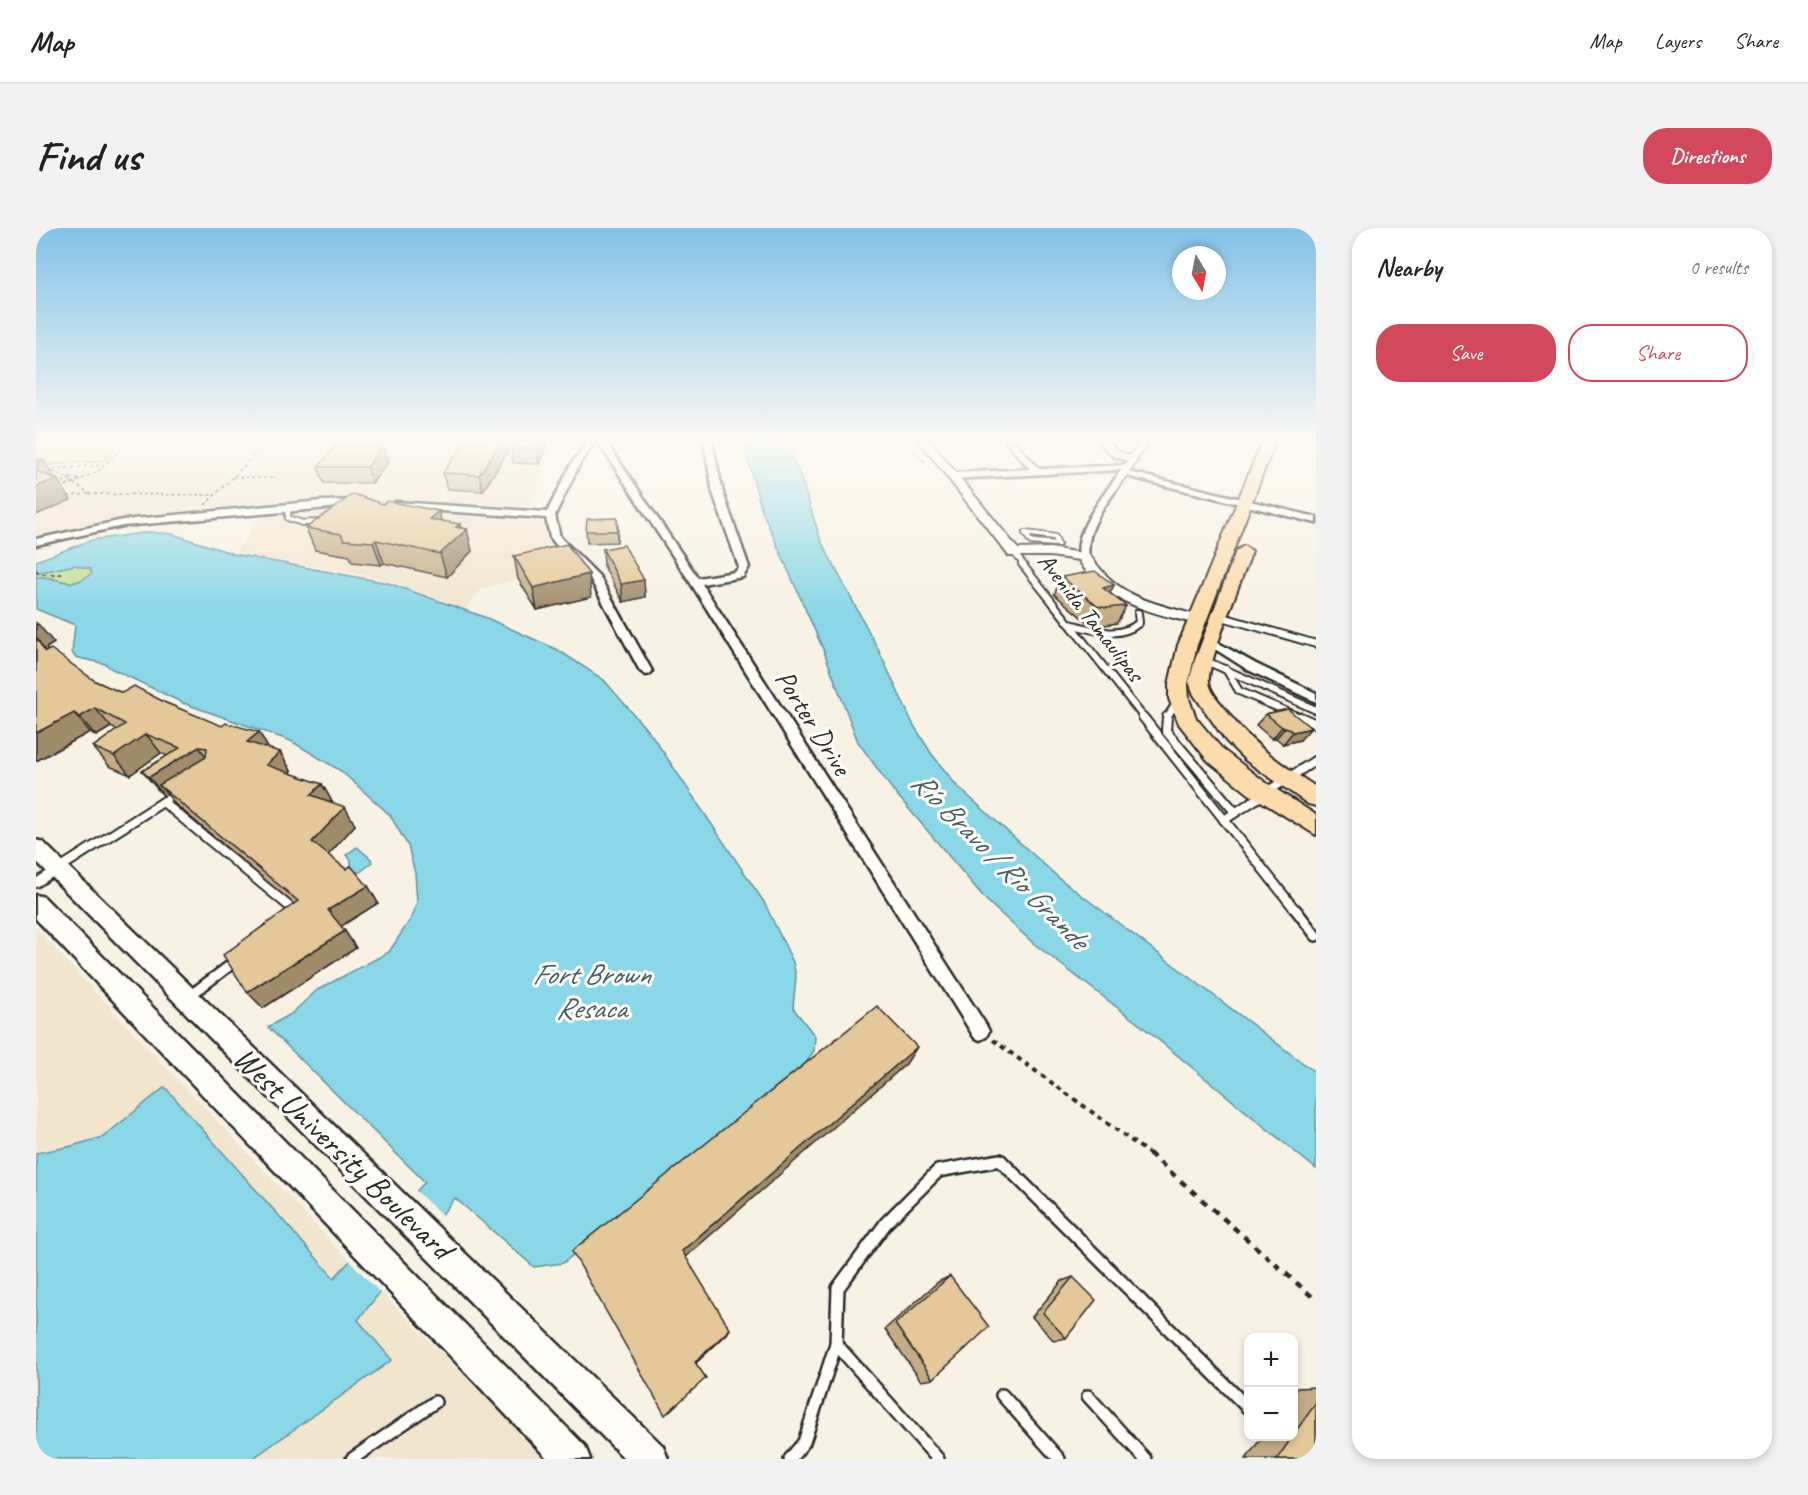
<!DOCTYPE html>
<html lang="en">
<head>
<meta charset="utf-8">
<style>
	body { margin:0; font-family:Caveat,sans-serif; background:#f2f2f2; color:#222 }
	.controls { position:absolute; right:18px; bottom:18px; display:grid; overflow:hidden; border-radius:12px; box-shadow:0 3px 9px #0003 }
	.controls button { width:54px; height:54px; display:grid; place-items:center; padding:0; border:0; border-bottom:2px solid #e0e0e0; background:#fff; color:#222; font:30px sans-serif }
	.compass { position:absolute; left:1136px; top:18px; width:54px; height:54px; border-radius:50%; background:#fff; box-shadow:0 3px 9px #0003; rotate:170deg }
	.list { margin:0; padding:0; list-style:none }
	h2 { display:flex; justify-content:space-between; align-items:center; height:78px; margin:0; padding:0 24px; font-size:26px }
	h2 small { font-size:20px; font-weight:400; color:#767676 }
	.actions { display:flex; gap:12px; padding:18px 24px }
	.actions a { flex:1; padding:14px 0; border:2px solid #d1495b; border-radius:24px; text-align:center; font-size:21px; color:#d1495b }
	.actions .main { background:#d1495b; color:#fff }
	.map { position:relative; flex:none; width:1280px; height:1231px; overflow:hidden; border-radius:24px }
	header { display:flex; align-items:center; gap:36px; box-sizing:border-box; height:84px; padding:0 30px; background:#fff; border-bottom:2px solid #e0e0e0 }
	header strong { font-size:28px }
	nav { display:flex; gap:33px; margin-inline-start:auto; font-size:21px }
	.intro { display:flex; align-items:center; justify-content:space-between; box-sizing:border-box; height:144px; padding:0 36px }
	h1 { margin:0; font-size:42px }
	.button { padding:15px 27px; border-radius:24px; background:#d1495b; color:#fff; font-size:21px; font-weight:700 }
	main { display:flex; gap:36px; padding:0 36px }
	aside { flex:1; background:#fff; border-radius:24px; box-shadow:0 3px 9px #0003 }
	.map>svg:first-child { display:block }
</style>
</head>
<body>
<header>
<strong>Map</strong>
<nav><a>Map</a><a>Layers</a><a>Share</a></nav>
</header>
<div class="intro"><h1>Find us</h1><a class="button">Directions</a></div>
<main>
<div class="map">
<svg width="1280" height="1231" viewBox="0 0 1280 1231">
	<rect width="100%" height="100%" fill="#f8f2e4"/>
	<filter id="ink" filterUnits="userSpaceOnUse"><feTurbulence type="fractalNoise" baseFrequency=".0167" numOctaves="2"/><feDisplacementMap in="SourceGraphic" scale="12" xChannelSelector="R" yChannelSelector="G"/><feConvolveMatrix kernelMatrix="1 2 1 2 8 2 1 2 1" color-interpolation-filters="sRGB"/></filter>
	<g filter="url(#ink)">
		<!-- built -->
		<g fill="#f2e5ce">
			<polygon points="0,214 518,214 494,280 488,283 294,272 103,290 24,304 0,312"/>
			<polygon points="347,279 507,292 510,312 532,336 446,361 429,381 365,357 327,347 200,325 226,286 294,280"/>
			<polygon points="0,701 299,1018 512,1231 0,1231"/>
		</g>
		<!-- green -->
		<g fill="#c3e098" stroke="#778662" stroke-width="1.5">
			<polygon points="0,214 86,214 67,233 0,238"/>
			<path d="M39,337L54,341L56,346C31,364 25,347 0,349V345Z"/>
		</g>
		<!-- water -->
		<g fill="#89d7e7" stroke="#63929c" stroke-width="1.5">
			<polygon points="707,214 749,214 763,244 785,313 842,421 877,496 895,525 920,557 1023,650 1280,845 1280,941 1108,800 997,715 951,673 856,561 822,514 787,421 726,283"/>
			<path d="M114,304L136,306L198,326L352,355L451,390L522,422L568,452L617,509L728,674L757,734L760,749L757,780L779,808L778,823L759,851L527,1035L498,1039L419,970L322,1092L356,1132L216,1231H0V925L32,919L67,909L129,859L298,1050L389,954L232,799L255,786L281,762L353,724L376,689L381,674L379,645L372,618L354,587L305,543L255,513L147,475L74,440L70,436L39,429L36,424L39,397L0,381V349C24,347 33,365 56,345L54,341L39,337L0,345V333L56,312Z"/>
			<polygon points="321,619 335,631 336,635 324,644 315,644 315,632 310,627"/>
		</g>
		<!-- pier -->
		<polygon fill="#f8f2e4" points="378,961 408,989 346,1067 312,1031"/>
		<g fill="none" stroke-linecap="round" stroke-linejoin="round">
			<defs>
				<g id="service-far4">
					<polyline points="252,279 252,290 266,295 286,294"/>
					<polygon points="989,305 1019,309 1022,316 995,314"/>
					<polyline points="978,325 988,337"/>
				</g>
				<g id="service-far3">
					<polyline points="986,336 1109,491"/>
					<polyline points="1183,388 1280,416"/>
					<path d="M1034,396C1058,402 1082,412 1103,395L1102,385"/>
					<polyline points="1168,432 1280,482"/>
					<polyline points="1190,441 1203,463 1268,491"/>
					<polyline points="1130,491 1142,472"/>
				</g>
				<g id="service-far2">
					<polyline points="1107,489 1261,684"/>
					<polyline points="1131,489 1130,503 1199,584"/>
					<polyline points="1264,489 1280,496"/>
					<polyline points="127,574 260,684"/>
					<polyline points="1188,592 1280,532"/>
					<polyline points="0,655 130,572"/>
				</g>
				<g id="service-far1">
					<polyline points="258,682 260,684"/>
					<polyline points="1260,682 1280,708"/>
					<polyline points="152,769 200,733"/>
				</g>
				<g id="service">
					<polyline points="966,1167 1023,1231"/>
					<polyline points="1052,1168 1109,1231"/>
					<polyline points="316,1231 399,1174"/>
					<polyline points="754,1231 768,1214 800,1116"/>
					<polyline points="902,1231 800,1116 802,1060 850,995 902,943 964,932 1212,1180"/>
				</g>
				<g id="minor">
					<polygon points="552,214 560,214 544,235 519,287 524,309 563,348 616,443 614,446 610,447 604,443 554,350 527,326 514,309 510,290 360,280 355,277 360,274 511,284 536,235"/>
					<polygon points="562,214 570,214 662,350 699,344 703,339 677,265 668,214 676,214 687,265 713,339 707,349 666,356 950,797 953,803 950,809 944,812 938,809 654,354"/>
					<path d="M970,214H979L1003,241L1089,237L1091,233L1077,228L1063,214H1072L1083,224L1094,228L1104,214H1112L1093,244L1280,289V295L1090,248C1074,272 1048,299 1053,329L1044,331C1034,305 1071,264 1085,242L916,251L912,248L916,245L994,241Z"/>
					<polygon points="324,272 329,275 327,277 87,298 0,317 0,311 87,292 285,273"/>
					<polygon points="1175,411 1220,436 1280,465 1280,474 1212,442 1171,416 1169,414"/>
				</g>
				<path id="tertiary" d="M884,214H895L982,321L1014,320L1053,326C1083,372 1117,374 1166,389L1168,392L1161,396C1117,385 1067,375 1043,332L1014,328H973Z"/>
				<g id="secondary">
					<polygon points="0,612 7,614 627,1218 632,1231 589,1231 0,633"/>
					<polygon points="0,667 8,669 549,1218 554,1231 512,1231 0,691"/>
				</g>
				<g id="primary">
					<polygon points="1226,214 1239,214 1161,417 1152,456 1153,471 1160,490 1187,522 1229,554 1280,587 1280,607 1213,566 1172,533 1143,496 1133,471 1133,456 1142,417"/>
					<path d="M1208,318L1216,323C1208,346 1171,435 1173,454C1174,463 1182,472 1187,478C1213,515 1242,534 1280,559V578L1272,576L1209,532L1190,513L1158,467L1153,454L1159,432L1200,323Z"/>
				</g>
			</defs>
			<!-- service-far4 casing -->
			<use href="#service-far4" stroke="#2b2b2b" stroke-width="8"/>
			<!-- service-far3 casing -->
			<use href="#service-far3" stroke="#2b2b2b" stroke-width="10"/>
			<!-- service-far2 casing -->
			<use href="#service-far2" stroke="#2b2b2b" stroke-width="12"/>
			<!-- service-far1 casing -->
			<use href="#service-far1" stroke="#2b2b2b" stroke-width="14"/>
			<!-- service casing -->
			<use href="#service" stroke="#2b2b2b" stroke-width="16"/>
			<!-- minor casing -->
			<use href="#minor" stroke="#2b2b2b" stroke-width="5"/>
			<!-- tertiary casing -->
			<use href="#tertiary" stroke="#2b2b2b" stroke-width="4"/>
			<!-- secondary casing -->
			<use href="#secondary" stroke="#2b2b2b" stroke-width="5"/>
			<!-- primary casing -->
			<use href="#primary" stroke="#2b2b2b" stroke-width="4"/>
			<!-- path-far3 -->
			<g stroke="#2b2b2b" stroke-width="1.5" stroke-dasharray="3 3" stroke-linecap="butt">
				<polyline points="870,214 890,236"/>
				<polyline points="18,241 68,237"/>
				<polyline points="11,242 24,246 54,266 179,267"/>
				<polyline points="197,249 240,250"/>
				<polygon points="34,250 45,252 26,258 25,255"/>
				<polyline points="24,261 62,243 93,214"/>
				<polyline points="32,268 52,266"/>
				<polyline points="169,277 232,214"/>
			</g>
			<!-- path-far2 -->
			<polyline stroke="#2b2b2b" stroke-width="2" stroke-dasharray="4 4" stroke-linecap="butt" points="0,342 4,346 30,346"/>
			<!-- path-far1 -->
			<polyline stroke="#2b2b2b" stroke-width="4" stroke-dasharray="5 5" stroke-linecap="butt" points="957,812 1115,927"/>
			<!-- path -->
			<polyline stroke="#2b2b2b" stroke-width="4.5" stroke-dasharray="7 7" stroke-linecap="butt" points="1113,925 1280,1072"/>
			<!-- service-far4 -->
			<use href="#service-far4" stroke="#fdfcf7" stroke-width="4.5"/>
			<!-- service-far3 -->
			<use href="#service-far3" stroke="#fdfcf7" stroke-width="6"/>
			<!-- service-far2 -->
			<use href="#service-far2" stroke="#fdfcf7" stroke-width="8"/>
			<!-- service-far1 -->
			<use href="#service-far1" stroke="#fdfcf7" stroke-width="9"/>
			<!-- service -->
			<use href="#service" stroke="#fdfcf7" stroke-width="11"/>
			<!-- minor -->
			<use href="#minor" fill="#fdfcf7" fill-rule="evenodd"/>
			<!-- tertiary -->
			<use href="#tertiary" fill="#fdfcf7" fill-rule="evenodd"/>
			<!-- secondary -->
			<use href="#secondary" fill="#fdfcf7" fill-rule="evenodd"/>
			<!-- primary -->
			<use href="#primary" fill="#fcdcac" fill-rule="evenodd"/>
		</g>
		<!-- wall -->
		<g fill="#c5ac84" stroke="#2b2b2b" stroke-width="1.5">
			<polygon points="479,214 509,214 510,219 503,236 477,235 475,220"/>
			<polygon points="347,218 352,234 336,255 288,255 282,239"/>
			<polygon points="472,223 447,263 411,261 407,245"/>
			<polygon points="347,276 403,283 405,293 424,300 436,323 411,349 348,335 345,337 316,334 314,328 279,322 270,300"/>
			<polygon points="581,290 581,314 551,315 550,303"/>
			<polygon points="567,321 608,352 609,369 587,374 568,338"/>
			<polygon points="478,328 555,369 501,382 482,351"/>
			<polygon points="1026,349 1078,357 1074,365 1090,378 1081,395 1062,398 1052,395 1018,366"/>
			<polygon points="0,395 18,415 10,420 12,423 59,453 86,465 130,475 233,521 244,524 255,543 253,545 286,556 296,574 319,597 292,627 332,658 342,675 305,698 320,720 227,780 258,676 139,576 131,566 128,568 122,562 106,543 132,528 125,525 94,547 73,538 57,519 81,502 75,499 60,508 54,504 0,533"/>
			<polygon points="1252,481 1264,512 1247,516 1240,510 1236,511 1220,497 1230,486"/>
			<polygon points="914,1048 897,1151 885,1153 849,1101 902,1054"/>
			<polygon points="1037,1049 1030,1110 1018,1113 996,1089 1026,1053"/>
			<polygon points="1280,1159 1280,1231 1210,1231 1226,1209 1257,1209 1257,1165 1261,1160"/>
		</g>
		<!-- shaded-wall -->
		<g fill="#a08c6b" stroke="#2b2b2b" stroke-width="1.5">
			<polygon points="465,214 470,214 472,223 447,263 443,247"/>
			<polygon points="503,214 509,214 510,219 503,236 501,220"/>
			<polygon points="347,218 352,234 336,255 331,239"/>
			<polygon points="7,232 19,251 21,251 35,272 0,287 0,235"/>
			<polygon points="403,283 408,305 393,291"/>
			<polygon points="581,290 582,301 581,314"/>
			<polygon points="424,296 426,306 431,301 436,323 411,349 404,326 420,299"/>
			<polygon points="340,312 348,335 345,337 337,314"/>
			<polygon points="553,346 555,369 501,382 497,360"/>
			<polygon points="608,352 609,369 587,374 585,356"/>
			<polygon points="1078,357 1069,375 1058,377 1067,360"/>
			<polygon points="2,396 18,415 10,420 25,443 9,424 0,409 0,397"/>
			<polygon points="59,480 75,499 60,508 44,489"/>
			<polygon points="38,485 54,504 0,533 0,505"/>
			<polygon points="1246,499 1250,499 1240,510 1236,511"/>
			<polygon points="1275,500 1264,512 1247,516 1257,504"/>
			<polygon points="223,504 234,523 211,514"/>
			<polygon points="110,506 125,525 94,547 78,528"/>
			<polygon points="163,519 177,538 123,557 131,566 128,568 113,549"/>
			<polygon points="244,524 255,543 242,556 230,537"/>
			<polygon points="286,556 297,575 275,567"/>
			<polygon points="309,579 319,597 287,633 276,614"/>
			<polygon points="332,658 342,675 304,699 292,682"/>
			<polygon points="309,703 320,720 227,780 211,764"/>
			<polygon points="881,819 870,836 646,1032 646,1023"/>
			<polygon points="694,1101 691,1106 658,1137 659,1134"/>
		</g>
		<!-- building -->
		<g fill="#e5c899" stroke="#2b2b2b" stroke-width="1.5">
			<polygon points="429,214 465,214 443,247 407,245"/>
			<polygon points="479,214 503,214 501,220 475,220"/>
			<polygon points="301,217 347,218 331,239 282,239"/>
			<polygon points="0,230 7,232 0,235"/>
			<polygon points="0,243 21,251 0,259"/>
			<polygon points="317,266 347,276 351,273 403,283 393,291 424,296 420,299 431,301 404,326 340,312 337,314 308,312 305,306 270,300"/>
			<polygon points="581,290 581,303 550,303 551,291"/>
			<polygon points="531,316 553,346 497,360 478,328"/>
			<polygon points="588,317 608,352 585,356 567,321"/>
			<polygon points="1059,343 1078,357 1067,360 1090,378 1071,380 1061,378 1026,349"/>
			<polygon points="0,409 9,424 15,421 59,453 86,465 98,458 130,475 186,498 190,495 223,504 211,514 244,524 230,537 286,556 275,567 309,579 276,614 310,641 315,638 332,658 292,682 309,703 211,764 187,727 262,673 123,557 170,529 171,520 163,519 113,549 106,543 144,520 110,506 78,528 57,519 89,496 59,480 44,489 38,485 0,505"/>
			<polygon points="1252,481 1275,500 1257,504 1250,499 1246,499 1230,486"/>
			<polygon points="841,778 881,819 646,1023 694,1101 659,1134 670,1150 629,1187 536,1023"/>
			<polygon points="914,1048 953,1099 897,1151 859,1096"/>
			<polygon points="1037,1049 1060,1072 1030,1110 1007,1085"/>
			<polygon points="1280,1175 1280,1231 1241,1231 1256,1209 1257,1209 1257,1207"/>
		</g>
	</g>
	<!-- sky -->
	<linearGradient id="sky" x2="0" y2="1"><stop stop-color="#82c2e8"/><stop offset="0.55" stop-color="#fcf9f3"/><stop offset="1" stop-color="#fcf9f3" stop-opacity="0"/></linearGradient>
	<rect width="1280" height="387" fill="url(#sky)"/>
	<g text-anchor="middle" stroke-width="6" stroke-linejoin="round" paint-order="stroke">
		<!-- far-street labels -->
		<g font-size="24" fill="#2b2b2b" stroke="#fdfcf7">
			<text transform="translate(1055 389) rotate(52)" y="8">Avenida Tamaulipas</text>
		</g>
		<!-- street labels -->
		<g font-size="28" fill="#2b2b2b" stroke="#fdfcf7">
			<text transform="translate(778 494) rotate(58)" y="10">Porter Drive</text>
		</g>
		<!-- water labels -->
		<g font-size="30" font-style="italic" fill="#475f63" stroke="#fdfcf7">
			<text transform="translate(964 632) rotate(45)" y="10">Río Bravo / Rio Grande</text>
			<text x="555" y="756">Fort Brown<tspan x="555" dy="34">Resaca</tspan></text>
		</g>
		<!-- near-street labels -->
		<g font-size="33" fill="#2b2b2b" stroke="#fdfcf7">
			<text transform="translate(308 924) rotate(44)" y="12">West University Boulevard</text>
		</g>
	</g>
</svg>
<div class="controls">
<button>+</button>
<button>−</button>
</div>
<svg class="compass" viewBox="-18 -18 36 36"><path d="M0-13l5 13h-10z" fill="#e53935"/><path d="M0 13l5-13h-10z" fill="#767676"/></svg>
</div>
<aside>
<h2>Nearby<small>0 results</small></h2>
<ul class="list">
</ul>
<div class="actions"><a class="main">Save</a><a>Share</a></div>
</aside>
</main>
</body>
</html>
